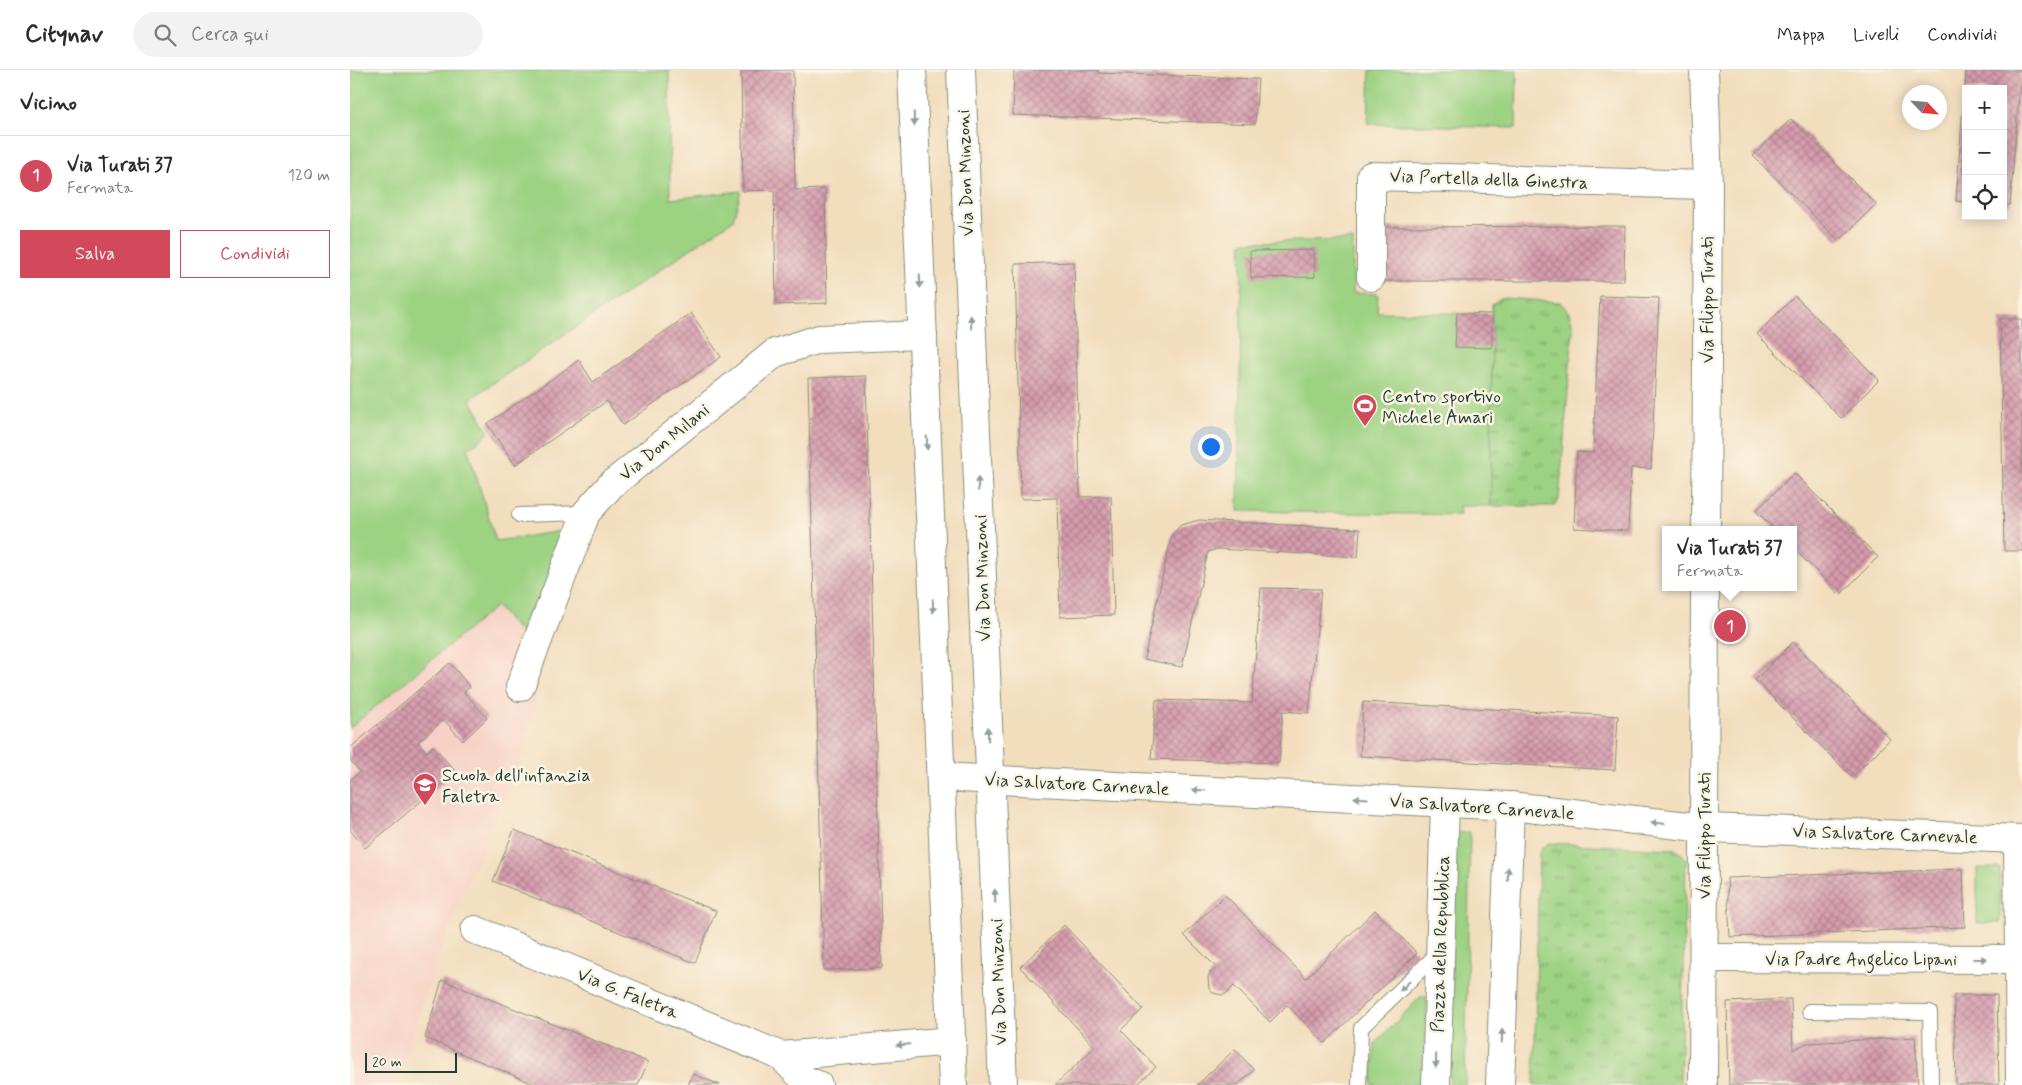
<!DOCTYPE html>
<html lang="it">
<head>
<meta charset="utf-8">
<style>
	body { margin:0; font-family:Mynerve,sans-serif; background:#f2f2f3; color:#2b2b33 }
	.controls { position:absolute; right:15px; top:15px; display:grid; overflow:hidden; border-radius:0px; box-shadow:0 2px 12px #0003 }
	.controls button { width:45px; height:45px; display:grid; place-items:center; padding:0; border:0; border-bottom:1px solid #e1e1e2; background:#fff; color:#2b2b33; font:25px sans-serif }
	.compass { position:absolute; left:1552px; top:15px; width:45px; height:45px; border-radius:50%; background:#fff; box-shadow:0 2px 12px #0003; rotate:116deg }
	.scale { position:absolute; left:15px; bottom:12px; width:92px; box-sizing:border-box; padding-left:5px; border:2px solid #1f3d34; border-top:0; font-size:14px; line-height:18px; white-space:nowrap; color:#1f3d34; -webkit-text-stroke:4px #fcf5e5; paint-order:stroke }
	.you { position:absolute; left:860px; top:376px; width:18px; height:18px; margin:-12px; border:4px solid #fff; border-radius:50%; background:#1a73e8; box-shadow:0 0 0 8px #1a73e833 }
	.badge { display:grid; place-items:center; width:32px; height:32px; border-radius:50%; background:#d1495b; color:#fff; font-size:16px; font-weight:700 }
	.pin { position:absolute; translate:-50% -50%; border:2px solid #fff; box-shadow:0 1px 5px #0006 }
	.popup { position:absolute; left:1312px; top:456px; width:135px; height:65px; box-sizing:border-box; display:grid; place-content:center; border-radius:0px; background:#fff; filter:drop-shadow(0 1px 4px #0005); font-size:16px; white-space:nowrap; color:#7c7c81 }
	.popup b { font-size:19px; color:#2b2b33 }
	.popup::after { content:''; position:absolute; left:50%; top:100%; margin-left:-10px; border:10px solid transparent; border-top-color:#fff }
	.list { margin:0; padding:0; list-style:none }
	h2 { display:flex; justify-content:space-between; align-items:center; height:65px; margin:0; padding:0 20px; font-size:21px }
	h2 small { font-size:16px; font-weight:400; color:#7c7c81 }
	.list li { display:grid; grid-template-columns:32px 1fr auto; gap:15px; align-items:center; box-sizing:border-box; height:80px; padding:0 20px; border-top:1px solid #e1e1e2 }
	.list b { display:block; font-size:19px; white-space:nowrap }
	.list p { margin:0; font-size:16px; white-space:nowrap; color:#7c7c81 }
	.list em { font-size:16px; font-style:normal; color:#7c7c81 }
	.actions { display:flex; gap:10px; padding:15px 20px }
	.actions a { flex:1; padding:11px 0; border:1px solid #d1495b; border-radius:0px; text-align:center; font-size:18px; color:#d1495b }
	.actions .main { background:#d1495b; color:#fff }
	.icon { flex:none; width:28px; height:28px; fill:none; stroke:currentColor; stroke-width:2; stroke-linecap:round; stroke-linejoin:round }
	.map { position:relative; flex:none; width:1672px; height:1015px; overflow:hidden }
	header { display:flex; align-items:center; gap:30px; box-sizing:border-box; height:70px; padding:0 25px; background:#fff; border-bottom:1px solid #e1e1e2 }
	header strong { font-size:24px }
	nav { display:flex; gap:28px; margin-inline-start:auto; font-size:18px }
	.search { width:350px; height:45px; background:#f2f2f3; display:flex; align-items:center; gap:12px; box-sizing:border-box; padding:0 18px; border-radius:28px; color:#7c7c81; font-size:19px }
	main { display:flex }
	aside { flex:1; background:#fff }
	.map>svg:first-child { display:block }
</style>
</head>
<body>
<header>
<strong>Citynav</strong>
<div class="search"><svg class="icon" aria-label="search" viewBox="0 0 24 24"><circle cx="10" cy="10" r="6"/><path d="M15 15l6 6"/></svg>Cerca qui</div>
<nav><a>Mappa</a><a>Livelli</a><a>Condividi</a></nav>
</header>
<main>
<aside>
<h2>Vicino<small></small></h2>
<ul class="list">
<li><span class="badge">1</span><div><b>Via Turati 37</b><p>Fermata</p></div><em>120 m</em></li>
</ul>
<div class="actions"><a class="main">Salva</a><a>Condividi</a></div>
</aside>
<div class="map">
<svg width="1672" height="1015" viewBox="0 0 1672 1015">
	<defs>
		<pattern id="park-tufts" width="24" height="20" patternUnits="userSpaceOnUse" patternTransform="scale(1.25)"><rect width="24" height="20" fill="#9dd283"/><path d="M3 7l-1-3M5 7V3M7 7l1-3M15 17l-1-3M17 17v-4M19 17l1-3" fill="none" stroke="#7fac6c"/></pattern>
		<pattern id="building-cross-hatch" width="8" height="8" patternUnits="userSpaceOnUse" patternTransform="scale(1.25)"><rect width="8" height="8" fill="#d69bad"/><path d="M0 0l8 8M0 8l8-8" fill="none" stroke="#ad808e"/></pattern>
	</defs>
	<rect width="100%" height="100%" fill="#fcf5e5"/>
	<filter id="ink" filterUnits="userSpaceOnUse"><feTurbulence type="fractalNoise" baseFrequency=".02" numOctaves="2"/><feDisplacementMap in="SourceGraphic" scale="10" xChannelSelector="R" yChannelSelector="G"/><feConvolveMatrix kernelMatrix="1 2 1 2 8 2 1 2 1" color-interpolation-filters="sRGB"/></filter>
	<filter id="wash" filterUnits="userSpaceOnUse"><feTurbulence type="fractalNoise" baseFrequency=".0096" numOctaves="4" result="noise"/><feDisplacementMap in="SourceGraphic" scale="20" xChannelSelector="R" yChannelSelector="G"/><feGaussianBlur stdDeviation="1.12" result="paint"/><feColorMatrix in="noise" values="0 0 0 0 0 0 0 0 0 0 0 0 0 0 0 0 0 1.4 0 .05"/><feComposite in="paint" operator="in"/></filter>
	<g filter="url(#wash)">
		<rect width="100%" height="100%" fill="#f2ddbd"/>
		<!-- built -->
		<polygon fill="#f7d1c6" points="146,536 178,571 158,617 187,627 172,685 101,853 45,1015 0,1015 0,658"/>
		<!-- grass -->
		<g fill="#9dd283" stroke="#5e885c">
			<polygon points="0,0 319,0 320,129 391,121 383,150 120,329 139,363 118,379 146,471 212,461 213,473 178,571 146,536 0,658"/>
			<polygon points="1020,0 1167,0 1166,58 1018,54"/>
			<polygon points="1003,170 1003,223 1028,224 1027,242 1142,244 1141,436 1109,436 1110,445 888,441 892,172"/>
			<polygon points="1120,762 1115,1015 1100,1015 1104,763"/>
			<rect x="1627" y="798" width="23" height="55"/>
			<polygon points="1072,925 1077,928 1073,1015 1022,1015 1025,974"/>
		</g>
		<!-- park -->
		<g fill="url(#park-tufts)" stroke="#5e885c">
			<polygon points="1153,228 1210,232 1220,244 1223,259 1209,430 1205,436 1141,436 1142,234"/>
			<polygon points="1199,773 1324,779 1331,783 1336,790 1330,1015 1184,1015 1189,784 1192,778"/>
		</g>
		<g id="blocks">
			<!-- building -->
			<g fill="url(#building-cross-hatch)">
				<polygon points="391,0 443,0 445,120 475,119 477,233 426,235 424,120 393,121"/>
				<polygon points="664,0 748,0 749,3 908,9 905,54 663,45"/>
				<polygon points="1616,0 1671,0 1660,135 1653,135 1653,19 1615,19"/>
				<polygon points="1614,21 1616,21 1616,132 1606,131"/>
				<polygon points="1441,49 1526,134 1489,171 1403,86"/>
				<polygon points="1275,156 1274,211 1030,211 1030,157"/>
				<polygon points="964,180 965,207 901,208 900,181"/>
				<polygon points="724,192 730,427 761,426 764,545 710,547 707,428 671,429 665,194"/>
				<polygon points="1250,226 1309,228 1301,399 1281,398 1278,461 1224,458 1227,382 1243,383"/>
				<polygon points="1445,226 1529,310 1491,348 1407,264"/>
				<polygon points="341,243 371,287 273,355 257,331 165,395 137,354 229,290 243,312"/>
				<polygon points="1107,243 1142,244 1142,278 1105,277"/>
				<polygon points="1650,249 1672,249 1672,481 1654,481"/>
				<polygon points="516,306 532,898 474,900 458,308"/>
				<polygon points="1444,403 1528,487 1490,525 1444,479 1444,460 1425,460 1406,441"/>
				<polygon points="849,450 1010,459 1008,487 867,479 858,482 832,597 794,589 822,464 831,455"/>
				<polygon points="911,518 971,519 959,643 933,641 929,693 801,689 806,630 902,633"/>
				<polygon points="1443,572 1540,669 1502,707 1405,610"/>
				<polygon points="100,593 120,617 114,622 137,648 113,671 94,650 68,672 77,682 83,676 106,702 15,778 0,760 0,710 10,702 0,690 0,678"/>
				<polygon points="1013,632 1268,646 1265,700 1010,686"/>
				<polygon points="164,760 366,841 345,893 143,811"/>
				<polygon points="1613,799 1615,857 1380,867 1377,808"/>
				<polygon points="875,825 956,908 1025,840 1067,883 975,973 937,935 920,952 884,916 876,924 872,925 863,923 859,919 858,907 860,903 867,898 834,865"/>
				<polygon points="714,855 793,939 771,960 806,997 787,1015 705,1015 745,977 670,897"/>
				<polygon points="92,910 298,992 288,1015 186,1015 75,968"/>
				<polygon points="1604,925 1647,925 1649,1015 1606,1015"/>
				<polygon points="1441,929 1443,980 1457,973 1565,967 1568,1015 1379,1015 1377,932"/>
				<polygon points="885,979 904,1000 887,1015 847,1015"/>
				<polygon points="343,1004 370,1015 338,1015"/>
			</g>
		</g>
	</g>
	<g filter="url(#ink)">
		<use href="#blocks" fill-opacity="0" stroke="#888d78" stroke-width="1"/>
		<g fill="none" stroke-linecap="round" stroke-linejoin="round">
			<defs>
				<g id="lane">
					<polyline points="169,445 236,443"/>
					<polyline points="1459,941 1580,942 1581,1015"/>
					<polyline points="1009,1015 1011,958 1089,882"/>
				</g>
				<g id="street">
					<polyline points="562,0 603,1015"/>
					<polyline points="611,0 653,1015"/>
					<polyline points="1354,0 1358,115 1356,460"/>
					<polyline points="1021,207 1021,106 1358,115"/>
					<polyline points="170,617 236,443 261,415 425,283 469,269 573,265"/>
					<polyline points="591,707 1160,736 1356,758 1672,769"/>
					<polyline points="1668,769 1670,1015"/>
					<polyline points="125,860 431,986 455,1010 468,1015"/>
					<polyline points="1354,888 1668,889"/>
					<polyline points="431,986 602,971"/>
					<polyline points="1086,1015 1095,733"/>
					<polyline points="1150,1015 1160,736"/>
					<polyline points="1353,1015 1355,517"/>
				</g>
			</defs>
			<!-- lane casing -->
			<use href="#lane" stroke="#888d78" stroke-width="16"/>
			<!-- street casing -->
			<use href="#street" stroke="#888d78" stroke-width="30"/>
			<!-- lane -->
			<use href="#lane" stroke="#fff" stroke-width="14"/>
			<!-- street -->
			<use href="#street" stroke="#fff" stroke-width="28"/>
		</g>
		<!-- one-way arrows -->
		<defs><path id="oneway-solid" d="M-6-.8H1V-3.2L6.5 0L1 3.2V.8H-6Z" transform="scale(1.25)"/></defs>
		<g fill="#8f9e9a">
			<use href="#oneway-solid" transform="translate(564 49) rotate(88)"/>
			<use href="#oneway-solid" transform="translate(570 211) rotate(88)"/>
			<use href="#oneway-solid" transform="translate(621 252) rotate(-92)"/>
			<use href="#oneway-solid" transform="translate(577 373) rotate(88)"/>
			<use href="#oneway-solid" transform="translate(628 414) rotate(-92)"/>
			<use href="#oneway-solid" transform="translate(583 536) rotate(88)"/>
			<use href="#oneway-solid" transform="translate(638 664) rotate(-92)"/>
			<use href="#oneway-solid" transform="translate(849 720) rotate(-177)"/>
			<use href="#oneway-solid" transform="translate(1011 728) rotate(-177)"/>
			<use href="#oneway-solid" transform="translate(1308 753) rotate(-173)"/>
			<use href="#oneway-solid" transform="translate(1158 804) rotate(-88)"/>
			<use href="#oneway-solid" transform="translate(645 826) rotate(-92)"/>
			<use href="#oneway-solid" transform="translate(1630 889)"/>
			<use href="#oneway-solid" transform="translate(1055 916) rotate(136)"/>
			<use href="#oneway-solid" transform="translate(1152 966) rotate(-88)"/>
			<use href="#oneway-solid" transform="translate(553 975) rotate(175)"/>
			<use href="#oneway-solid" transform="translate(1086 991) rotate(92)"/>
		</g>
	</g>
	<!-- icons -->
	<defs>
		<symbol id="stadium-pin" viewBox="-11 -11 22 30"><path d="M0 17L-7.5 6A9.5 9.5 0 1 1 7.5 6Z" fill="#d1495b" stroke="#fcf5e5"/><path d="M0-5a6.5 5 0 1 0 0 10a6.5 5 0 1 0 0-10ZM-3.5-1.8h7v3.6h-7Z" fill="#fff"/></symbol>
		<symbol id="school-pin" viewBox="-11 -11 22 30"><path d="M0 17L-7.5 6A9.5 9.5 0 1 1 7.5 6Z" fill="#d1495b" stroke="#fcf5e5"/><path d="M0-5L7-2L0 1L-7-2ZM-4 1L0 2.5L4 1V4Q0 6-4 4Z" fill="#fff"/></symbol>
	</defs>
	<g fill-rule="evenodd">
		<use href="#stadium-pin" x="1001" y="322" width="28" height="38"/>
		<use href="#school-pin" x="61" y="701" width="28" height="38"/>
	</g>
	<g text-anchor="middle" stroke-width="5" stroke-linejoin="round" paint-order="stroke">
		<!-- street labels -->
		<g font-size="18" fill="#1f3d34" stroke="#fcf5e5">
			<text transform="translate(615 103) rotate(-92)" y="6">Via Don Minzoni</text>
			<text transform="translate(1139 109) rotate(2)" y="6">Via Portella della Ginestra</text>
			<text transform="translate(1357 230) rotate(-90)" y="6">Via Filippo Turati</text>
			<text transform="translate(314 372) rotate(-39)" y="6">Via Don Milani</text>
			<text transform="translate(632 508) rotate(-92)" y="6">Via Don Minzoni</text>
			<text transform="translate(727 714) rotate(3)" y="6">Via Salvatore Carnevale</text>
			<text transform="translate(1132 737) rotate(4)" y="6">Via Salvatore Carnevale</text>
			<text transform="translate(1535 764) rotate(2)" y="6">Via Salvatore Carnevale</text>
			<text transform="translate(1354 766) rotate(-90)" y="6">Via Filippo Turati</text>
			<text transform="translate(1090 874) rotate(-88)" y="6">Piazza della Repubblica</text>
			<text x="1511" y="895">Via Padre Angelico Lipani</text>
			<text transform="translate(648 912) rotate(-92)" y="6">Via Don Minzoni</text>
			<text transform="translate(278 923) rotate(22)" y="6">Via G. Faletra</text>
		</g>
		<!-- poi labels -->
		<g font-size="18" fill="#1f3d34" stroke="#fcf5e5" text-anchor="start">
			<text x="1032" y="332">Centro sportivo<tspan x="1032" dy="21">Michele Amari</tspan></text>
			<text x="92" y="711">Scuola dell'infanzia<tspan x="92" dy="21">Faletra</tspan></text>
		</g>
	</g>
</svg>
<div class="controls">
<button>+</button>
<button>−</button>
<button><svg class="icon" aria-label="locate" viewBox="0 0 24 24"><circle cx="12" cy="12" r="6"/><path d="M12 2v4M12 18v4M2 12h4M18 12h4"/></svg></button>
</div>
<svg class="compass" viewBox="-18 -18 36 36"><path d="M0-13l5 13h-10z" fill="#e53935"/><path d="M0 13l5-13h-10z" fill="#7c7c81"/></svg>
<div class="scale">20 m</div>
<div class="you"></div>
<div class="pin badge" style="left:1380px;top:556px">1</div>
<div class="popup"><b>Via Turati 37</b>Fermata</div>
</div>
</main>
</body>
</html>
